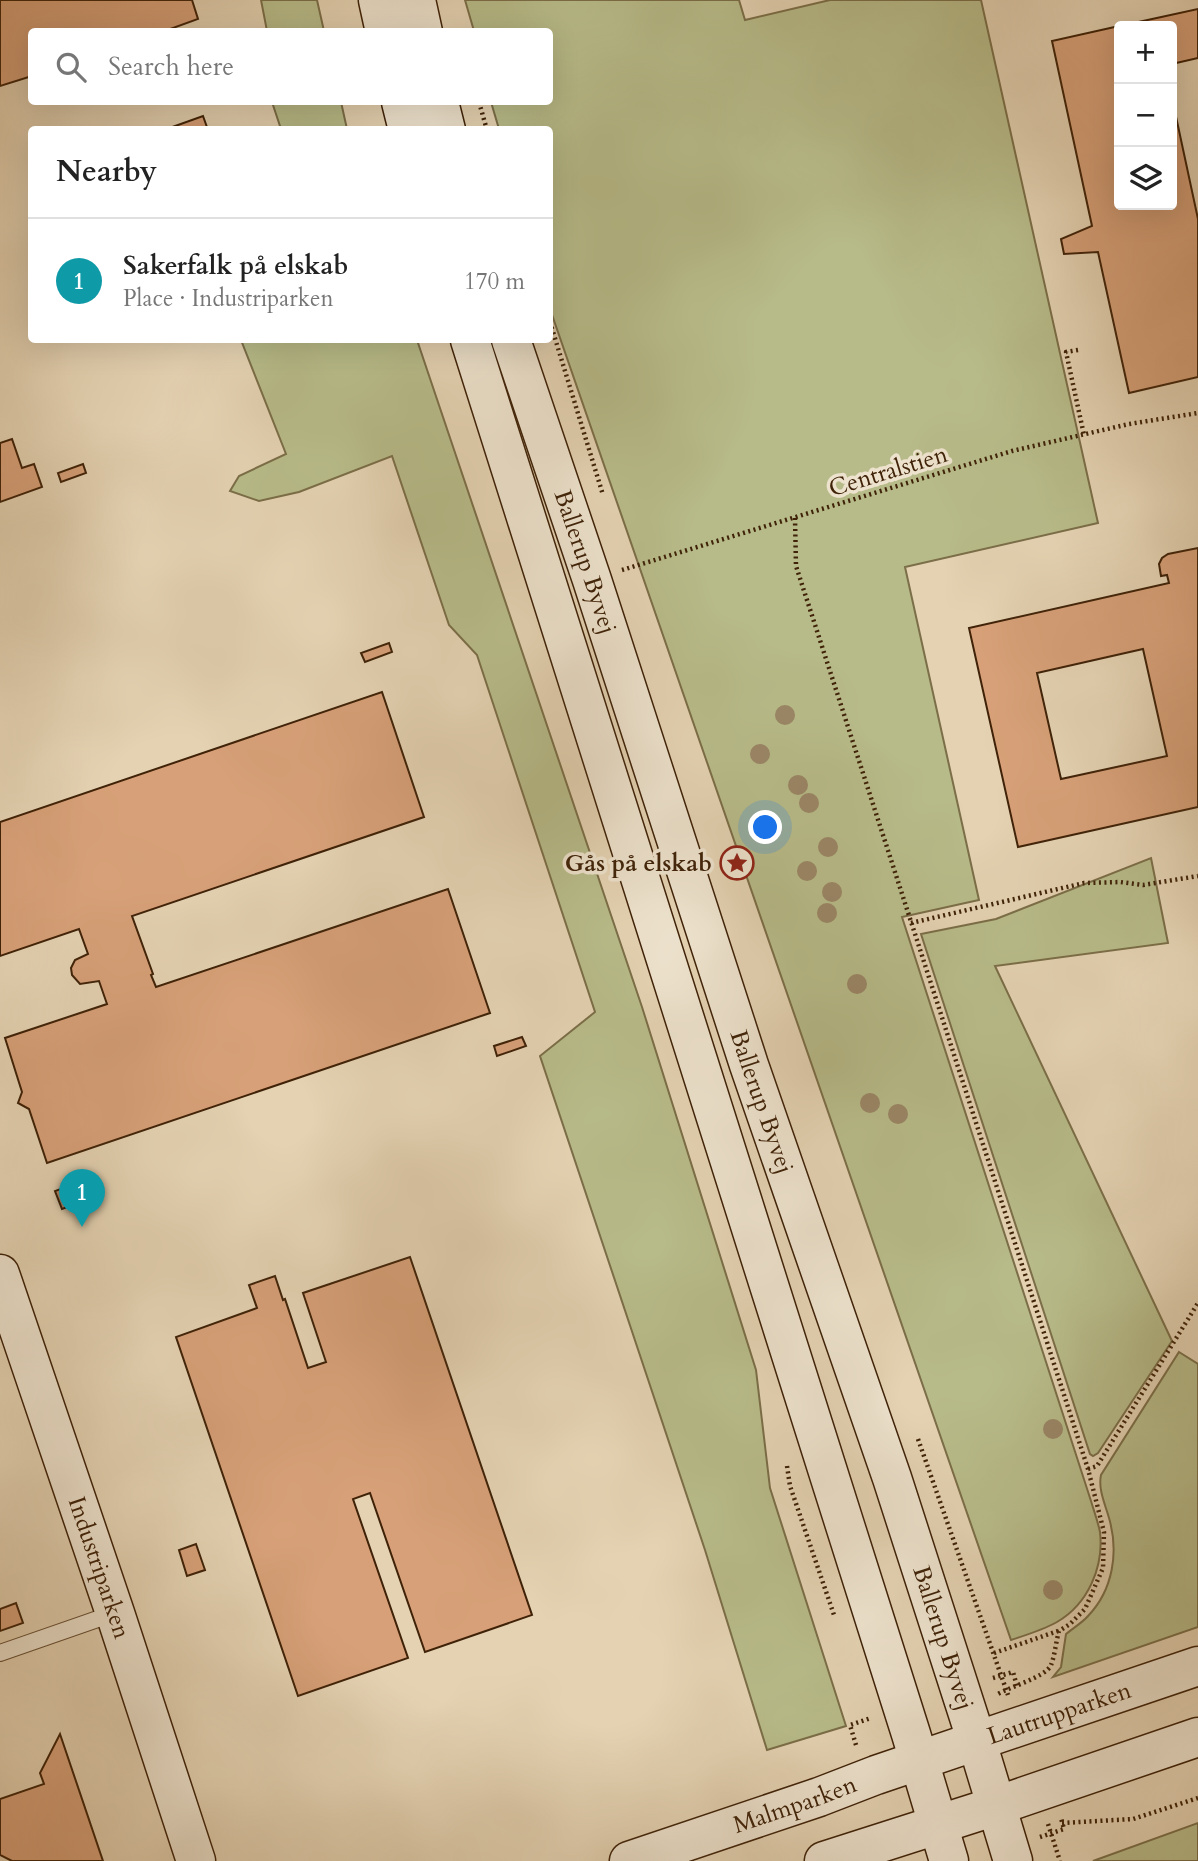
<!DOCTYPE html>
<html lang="en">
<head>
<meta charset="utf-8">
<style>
	body { margin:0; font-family:Cardo,serif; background:#f6f6f6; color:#222 }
	.controls { position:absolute; right:21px; top:21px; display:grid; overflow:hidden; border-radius:7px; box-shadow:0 7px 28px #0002 }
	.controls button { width:63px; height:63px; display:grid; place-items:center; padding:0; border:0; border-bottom:2px solid #e0e0e0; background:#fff; color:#222; font:35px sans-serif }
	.you { position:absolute; left:766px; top:828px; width:24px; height:24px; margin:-18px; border:5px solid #fff; border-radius:50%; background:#1a73e8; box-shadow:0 0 0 10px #1a73e833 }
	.badge { display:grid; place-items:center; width:46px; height:46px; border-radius:50%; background:#1a73e8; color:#fff; font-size:23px; font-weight:700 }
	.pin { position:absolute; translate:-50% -58px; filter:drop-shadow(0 2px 4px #0008) }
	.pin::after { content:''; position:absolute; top:37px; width:24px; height:21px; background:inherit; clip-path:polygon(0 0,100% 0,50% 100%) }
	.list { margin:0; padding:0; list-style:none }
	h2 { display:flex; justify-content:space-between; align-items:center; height:91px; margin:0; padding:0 28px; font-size:30px }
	h2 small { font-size:23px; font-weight:400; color:#767676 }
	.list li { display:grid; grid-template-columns:46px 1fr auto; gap:21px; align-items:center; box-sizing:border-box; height:126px; padding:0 28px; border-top:2px solid #e0e0e0 }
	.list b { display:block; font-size:26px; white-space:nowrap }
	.list p { margin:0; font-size:23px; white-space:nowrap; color:#767676 }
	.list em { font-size:23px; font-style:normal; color:#767676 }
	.icon { flex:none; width:38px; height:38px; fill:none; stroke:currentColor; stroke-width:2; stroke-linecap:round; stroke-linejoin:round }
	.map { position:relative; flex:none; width:1198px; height:1861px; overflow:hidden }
	.search { position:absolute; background:#fff; box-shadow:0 7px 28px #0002; left:28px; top:28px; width:525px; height:77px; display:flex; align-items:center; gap:18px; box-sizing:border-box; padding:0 24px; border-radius:7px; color:#767676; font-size:26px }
	.panel { position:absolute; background:#fff; box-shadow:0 7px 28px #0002; left:28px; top:126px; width:525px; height:217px; border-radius:7px }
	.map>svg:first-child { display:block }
</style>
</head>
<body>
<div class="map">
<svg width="1198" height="1861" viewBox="0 0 1198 1861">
	<rect width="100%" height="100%" fill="#e4d2b2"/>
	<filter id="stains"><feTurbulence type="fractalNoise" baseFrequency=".00286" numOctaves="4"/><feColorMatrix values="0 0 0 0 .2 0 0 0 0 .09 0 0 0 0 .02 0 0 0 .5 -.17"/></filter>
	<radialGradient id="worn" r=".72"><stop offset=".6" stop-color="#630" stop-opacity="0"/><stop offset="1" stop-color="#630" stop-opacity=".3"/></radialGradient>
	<!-- green -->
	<g fill="#b7bb89" stroke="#7b6e48" stroke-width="2">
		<polygon points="261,0 317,0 324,31 267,31"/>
		<path d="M465,0H739L745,20L830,0H981L1098,523L905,567L979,900L902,917L1091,1501C1094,1511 1098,1522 1100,1532C1104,1567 1088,1604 1057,1622C1043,1630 1026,1635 1011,1640L550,309V130L499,129L491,102H550V32L474,31Z"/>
		<polygon points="272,102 341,102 347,129 281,129"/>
		<polygon points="241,340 417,340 642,1007 756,1370 770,1488 846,1726 767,1750 705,1550 540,1056 595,1012 477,655 449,625 392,456 299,492 259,501 230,491 239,476 286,454"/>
		<polygon points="1151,858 1168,943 995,966 1172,1341 1098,1453 1093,1456 1090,1454 921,934 996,919"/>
		<path d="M1179,1352L1198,1364V1627L1053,1677L1061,1667L1066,1634C1073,1628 1082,1623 1088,1616C1113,1590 1119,1552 1109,1518C1105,1504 1098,1489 1101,1475Z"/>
		<polygon points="1198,1823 1198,1861 1093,1861"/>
	</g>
	<!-- building -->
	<g fill="#d7a078" stroke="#3f2208" stroke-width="2" fill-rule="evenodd">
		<polygon points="0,0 192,0 198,19 162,32 32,32 32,76 0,86"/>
		<polygon points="1198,9 1198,58 1172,64 1172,26 1120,26"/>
		<polygon points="1119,26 1119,205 1172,205 1172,98 1198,219 1198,377 1129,393 1098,252 1064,254 1061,239 1092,226 1052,41"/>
		<polygon points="203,116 208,130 164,130"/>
		<polygon points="12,439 22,468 34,464 42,487 0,502 0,443"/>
		<polygon points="83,464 86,473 61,482 58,473"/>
		<path d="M1198,548V807L1018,847L969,628L1169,583L1167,575L1161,576L1159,564L1162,558L1168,554ZM1143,649L1167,756L1061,779L1037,673Z"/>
		<polygon points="389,643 392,652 365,662 361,653"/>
		<polygon points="382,692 424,817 132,916 153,974 151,975 156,987 448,889 490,1013 47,1163 29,1109 18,1103 22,1092 5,1038 107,1004 99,981 80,984 72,975 71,968 75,960 88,954 79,929 0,956 0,822"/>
		<polygon points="522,1037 526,1046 497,1056 494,1046"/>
		<polygon points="89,1179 96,1197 62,1209 55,1191"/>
		<polygon points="410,1257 532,1615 425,1652 370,1493 353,1499 408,1658 298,1696 176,1337 257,1308 249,1285 275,1276 283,1300 285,1299 308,1368 326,1362 303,1293"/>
		<polygon points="196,1544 205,1570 187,1576 179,1550"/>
		<polygon points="16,1603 23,1623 0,1631 0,1609"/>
		<polygon points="60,1734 103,1861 12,1861 0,1855 0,1799 44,1784 40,1773"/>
	</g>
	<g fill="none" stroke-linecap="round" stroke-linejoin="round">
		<defs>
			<polyline id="lane" points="0,1653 115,1613"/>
			<g id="secondary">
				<polyline points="378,0 385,32"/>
				<polyline points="416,0 423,32"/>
				<polyline points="401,102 408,130"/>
				<polyline points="439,102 446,130"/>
				<polyline points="470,340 911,1734 949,1861"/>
				<path id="s1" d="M511,340L592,580L749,1065L892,1478L977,1742L1013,1861"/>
				<path id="s2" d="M0,1274L115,1613L196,1861"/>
				<path id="s3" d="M629,1861L819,1797L876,1775L1198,1666"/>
				<polyline points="824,1861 996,1806 1198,1737"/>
			</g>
		</defs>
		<!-- lane casing -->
		<use href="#lane" stroke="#684e32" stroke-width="18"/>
		<!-- secondary casing -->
		<use href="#secondary" stroke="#3f2208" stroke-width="41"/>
		<!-- path -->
		<g stroke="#3f2208" stroke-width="4.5" stroke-dasharray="2 3.5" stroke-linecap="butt">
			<polyline points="479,102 487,130"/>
			<polyline points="550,322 603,495"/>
			<polyline points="1078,350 1066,352 1084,435"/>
			<path d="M795,518L796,566L1088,1469L1104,1532L1103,1568L1085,1609L1070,1624L1059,1631C1056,1641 1055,1655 1051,1665C1046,1677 1009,1687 996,1695"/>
			<polyline points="622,570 1012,451 1129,424 1198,413"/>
			<polyline points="911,923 1084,883 1120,882 1143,885 1198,876"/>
			<polyline points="918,1439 1008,1695"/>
			<polyline points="787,1466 790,1486 834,1615"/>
			<polyline points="1088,1469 1097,1466 1198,1303"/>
			<polyline points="994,1653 1058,1631"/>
			<polyline points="993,1678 1013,1672 1017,1686"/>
			<polyline points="856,1745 850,1725 871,1718"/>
			<polyline points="1062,1823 1133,1819 1198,1798"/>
			<polyline points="1048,1824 1060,1861"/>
			<polyline points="1040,1837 1064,1829 1061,1818"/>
		</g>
		<!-- lane -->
		<use href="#lane" stroke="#ede2cd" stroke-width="16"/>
		<!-- secondary -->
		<use href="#secondary" stroke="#ede2cd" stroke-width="38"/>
	</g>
	<!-- trees -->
	<g fill="#9a8666">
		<circle cx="785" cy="715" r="10"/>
		<circle cx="760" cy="754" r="10"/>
		<circle cx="798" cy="785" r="10"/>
		<circle cx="809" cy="803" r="10"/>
		<circle cx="828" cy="847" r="10"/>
		<circle cx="807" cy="871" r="10"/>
		<circle cx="832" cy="892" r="10"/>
		<circle cx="827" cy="913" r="10"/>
		<circle cx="857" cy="984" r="10"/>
		<circle cx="870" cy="1103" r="10"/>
		<circle cx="898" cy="1114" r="10"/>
		<circle cx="1053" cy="1429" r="10"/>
		<circle cx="1053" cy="1590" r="10"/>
	</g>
	<!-- icons -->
	<defs>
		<symbol id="sight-ring" viewBox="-11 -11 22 22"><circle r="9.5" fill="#ede2cd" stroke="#8f2418" stroke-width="1.5"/><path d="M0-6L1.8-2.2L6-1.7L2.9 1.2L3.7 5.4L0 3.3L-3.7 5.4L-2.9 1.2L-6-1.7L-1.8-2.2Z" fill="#8f2418"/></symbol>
	</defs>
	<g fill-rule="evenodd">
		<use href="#sight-ring" x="718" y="844" width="38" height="38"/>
	</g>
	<g text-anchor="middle" stroke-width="7" stroke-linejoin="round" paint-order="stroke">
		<!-- street labels -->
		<g font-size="24" fill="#3f2208" stroke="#ede2cd">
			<text transform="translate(888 471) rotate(-17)" y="8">Centralstien</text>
			<text dy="8" stroke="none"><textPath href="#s1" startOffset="234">Ballerup Byvej</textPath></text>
			<text dy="8" stroke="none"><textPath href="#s1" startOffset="802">Ballerup Byvej</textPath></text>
			<text dy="8" stroke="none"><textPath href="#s2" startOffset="310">Industriparken</textPath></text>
			<text dy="8" stroke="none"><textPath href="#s1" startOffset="1368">Ballerup Byvej</textPath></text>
			<text dy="8" stroke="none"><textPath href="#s3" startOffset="455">Lautrupparken</textPath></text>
			<text dy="8" stroke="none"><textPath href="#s3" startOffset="175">Malmparken</textPath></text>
		</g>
		<!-- poi labels -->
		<g font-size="24" font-weight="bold" fill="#3f2208" stroke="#ede2cd" text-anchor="end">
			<text x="712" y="871">Gås på elskab</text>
		</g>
	</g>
	<rect width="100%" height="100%" filter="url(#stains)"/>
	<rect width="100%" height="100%" fill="url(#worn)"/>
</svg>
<div class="controls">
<button>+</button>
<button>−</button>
<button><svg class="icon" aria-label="layers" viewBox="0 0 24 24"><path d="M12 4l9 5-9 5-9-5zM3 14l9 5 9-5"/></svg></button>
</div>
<div class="you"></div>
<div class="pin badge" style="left:82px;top:1227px;background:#0f9aa8">1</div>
<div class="search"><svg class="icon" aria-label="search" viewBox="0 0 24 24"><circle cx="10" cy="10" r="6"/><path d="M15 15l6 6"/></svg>Search here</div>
<section class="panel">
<h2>Nearby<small></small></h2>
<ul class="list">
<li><span class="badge" style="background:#0f9aa8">1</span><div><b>Sakerfalk på elskab</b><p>Place · Industriparken</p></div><em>170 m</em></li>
</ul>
</section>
</div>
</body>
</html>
